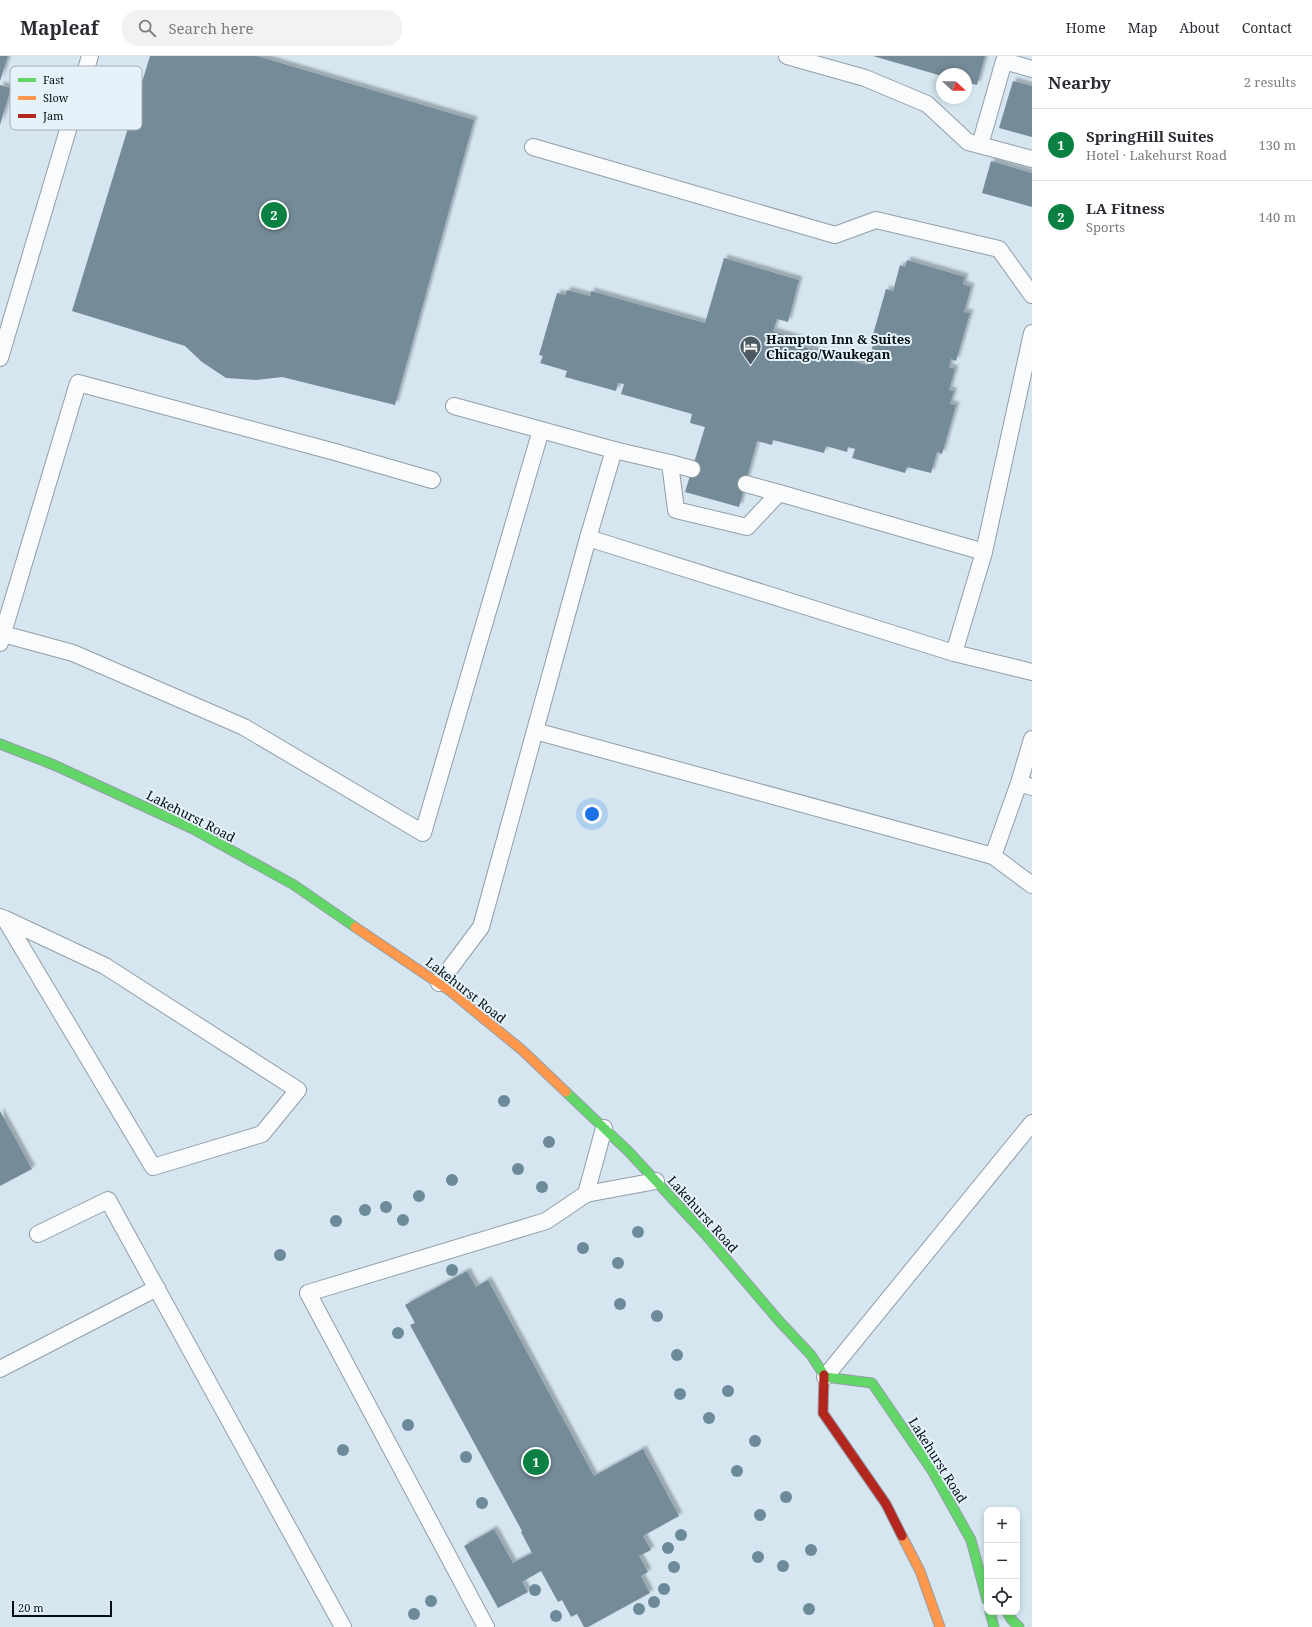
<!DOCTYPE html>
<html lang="en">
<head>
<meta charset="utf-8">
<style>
	body { margin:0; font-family:"Noto Serif",serif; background:#f2f2f3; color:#2b2b33 }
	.controls { position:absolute; right:12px; bottom:12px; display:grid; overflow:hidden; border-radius:8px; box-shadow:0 2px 6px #0003 }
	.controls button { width:36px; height:36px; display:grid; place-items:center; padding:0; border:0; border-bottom:1px solid #e1e1e2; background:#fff; color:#2b2b33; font:20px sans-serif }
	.compass { position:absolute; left:936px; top:12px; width:36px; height:36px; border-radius:50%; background:#fff; box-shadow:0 2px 6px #0003; rotate:111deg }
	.scale { position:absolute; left:12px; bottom:10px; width:100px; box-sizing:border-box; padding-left:4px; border:2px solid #040d13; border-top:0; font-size:11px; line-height:14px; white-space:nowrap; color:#040d13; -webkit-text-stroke:3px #e6f2fa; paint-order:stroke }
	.you { position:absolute; left:592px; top:758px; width:14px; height:14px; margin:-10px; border:3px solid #fff; border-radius:50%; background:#1a73e8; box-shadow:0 0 0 6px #1a73e833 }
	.badge { display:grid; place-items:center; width:26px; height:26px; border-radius:50%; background:#0b8043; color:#fff; font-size:13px; font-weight:700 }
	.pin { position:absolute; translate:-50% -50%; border:2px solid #fff; box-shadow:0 1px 4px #0006 }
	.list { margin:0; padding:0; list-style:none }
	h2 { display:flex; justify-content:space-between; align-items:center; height:52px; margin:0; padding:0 16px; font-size:17px }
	h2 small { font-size:13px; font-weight:400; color:#7c7c81 }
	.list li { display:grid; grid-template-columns:26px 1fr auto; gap:12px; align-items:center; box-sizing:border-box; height:72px; padding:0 16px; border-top:1px solid #e1e1e2 }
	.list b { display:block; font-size:15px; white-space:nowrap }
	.list p { margin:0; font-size:13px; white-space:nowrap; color:#7c7c81 }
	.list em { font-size:13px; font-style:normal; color:#7c7c81 }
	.icon { flex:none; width:22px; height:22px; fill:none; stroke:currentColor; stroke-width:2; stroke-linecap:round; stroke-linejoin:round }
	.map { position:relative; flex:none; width:1032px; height:1571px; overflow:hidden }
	header { display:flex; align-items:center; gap:24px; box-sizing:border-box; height:56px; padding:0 20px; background:#fff; border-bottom:1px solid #e1e1e2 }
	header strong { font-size:19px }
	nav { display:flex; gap:22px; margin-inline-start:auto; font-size:14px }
	.search { width:280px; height:36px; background:#f2f2f3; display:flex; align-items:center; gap:10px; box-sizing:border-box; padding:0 14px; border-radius:16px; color:#7c7c81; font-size:15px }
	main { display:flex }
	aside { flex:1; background:#fff }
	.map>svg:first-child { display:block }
</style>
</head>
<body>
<header>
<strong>Mapleaf</strong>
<div class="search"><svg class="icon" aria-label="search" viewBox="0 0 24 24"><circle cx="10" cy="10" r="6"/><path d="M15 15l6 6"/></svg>Search here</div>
<nav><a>Home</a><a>Map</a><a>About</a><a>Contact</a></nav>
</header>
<main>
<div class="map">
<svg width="1032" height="1571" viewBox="0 0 1032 1571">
	<defs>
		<filter id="shadow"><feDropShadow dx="3.5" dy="-3.5" stdDeviation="1" flood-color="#0004"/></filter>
	</defs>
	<rect width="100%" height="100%" fill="#d5e6f1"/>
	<!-- building -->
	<g fill="#758c98" filter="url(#shadow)">
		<polygon points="0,0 8,0 0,25"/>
		<polygon points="150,0 257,0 474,64 395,349 282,321 256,324 226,322 202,306 185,290 72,255"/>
		<polygon points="873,0 985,0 977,29 966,26 966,18 942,18 942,20"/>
		<polygon points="1013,25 1032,30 1032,81 999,72"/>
		<polygon points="0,29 11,32 0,69"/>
		<polygon points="991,105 1032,117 1032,151 982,137"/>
		<polygon points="724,202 799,224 788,266 777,263 773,275 799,283 797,289 867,309 873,289 877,290 879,283 872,282 886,233 893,235 900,209 905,211 907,204 965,221 963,228 971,231 964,256 970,257 956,305 951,303 949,311 955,313 949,334 954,335 950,348 956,349 942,398 937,396 931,417 907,411 905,417 852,402 855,393 848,391 847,396 826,390 824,397 773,384 772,389 757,385 739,451 685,436 705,371 690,367 692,358 621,338 624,328 618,327 616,335 565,321 567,315 540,307 543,300 539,299 557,237 565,239 567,234 590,240 591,235 705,267"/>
		<polygon points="0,1055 32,1113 0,1130"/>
		<polygon points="467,1215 476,1231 488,1224 594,1420 643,1393 679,1460 643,1480 651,1494 639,1500 648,1516 641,1520 650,1537 588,1571 584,1571 577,1558 571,1561 562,1544 558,1546 541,1515 522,1526 528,1536 498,1552 464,1490 494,1473 513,1507 532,1497 521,1476 522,1475 410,1269 415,1267 405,1249"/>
	</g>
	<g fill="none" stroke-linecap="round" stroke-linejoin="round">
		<defs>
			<g id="lane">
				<polyline points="787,0 865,22 927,48 968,86 1032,103"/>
				<polyline points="980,89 1004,5 1032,13"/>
				<polyline points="533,91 835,179 876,164 999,193 1032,239"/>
				<polyline points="0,302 90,0"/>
				<polyline points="670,407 692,413"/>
				<polyline points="746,428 779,437"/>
				<polyline points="588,482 614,394"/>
				<polyline points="984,496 1032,277"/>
				<polyline points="3,578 73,597 244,671 423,777 541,374"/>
				<polyline points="0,587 78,327 335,396 432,424"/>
				<polyline points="954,597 1032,616"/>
				<polyline points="535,675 993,800"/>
				<polyline points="1032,683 1019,727 1032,731"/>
				<polyline points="1019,727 993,800 1032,829"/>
				<polyline points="0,861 5,863 105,910 298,1034 262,1078 153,1111 5,863"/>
				<polyline points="439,927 481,871 588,482 954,597 984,496 779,437 747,471 676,454 670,407 614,394 454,350"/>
				<polyline points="604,1072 586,1138 656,1125"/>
				<polyline points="38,1178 108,1144 343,1571"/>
				<polyline points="0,1313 157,1232"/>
				<polyline points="825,1321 1032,1067"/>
				<polyline points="486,1571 308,1237 546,1165 586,1138"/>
			</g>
			<g id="fast">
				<polyline points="0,688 54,709 193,773 294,829 355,871"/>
				<polyline points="566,1036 629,1096 705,1178 780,1266 811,1299 824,1319"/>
				<polyline points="825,1321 872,1327 933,1416 971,1484 987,1544"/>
				<polyline points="990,1556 994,1571"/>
				<polyline points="1007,1556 1011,1563 1019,1571"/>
			</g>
			<g id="slow">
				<polyline points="355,871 450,935 522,994 566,1036"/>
				<polyline points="902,1480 920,1515 940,1571"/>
			</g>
			<polyline id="jam" points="824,1319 823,1357 886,1448 902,1480"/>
		</defs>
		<!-- lane casing -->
		<use href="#lane" stroke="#929ea7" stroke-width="18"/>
		<!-- fast casing -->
		<use href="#fast" stroke="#929ea7" stroke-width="11"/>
		<!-- slow casing -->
		<use href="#slow" stroke="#929ea7" stroke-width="11"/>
		<!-- jam casing -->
		<use href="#jam" stroke="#929ea7" stroke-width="11"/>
		<!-- lane -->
		<use href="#lane" stroke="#f9fbfd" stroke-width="16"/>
		<!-- fast -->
		<use href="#fast" stroke="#63d668" stroke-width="9"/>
		<!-- slow -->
		<use href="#slow" stroke="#ff974d" stroke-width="9"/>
		<!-- jam -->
		<use href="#jam" stroke="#b3261e" stroke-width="9"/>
	</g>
	<!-- trees -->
	<g fill="#6d8a9b">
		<circle cx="504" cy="1045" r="6"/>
		<circle cx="549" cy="1086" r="6"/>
		<circle cx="518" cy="1113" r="6"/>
		<circle cx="452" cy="1124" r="6"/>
		<circle cx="542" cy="1131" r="6"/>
		<circle cx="419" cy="1140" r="6"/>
		<circle cx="386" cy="1151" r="6"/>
		<circle cx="365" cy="1154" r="6"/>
		<circle cx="403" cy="1164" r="6"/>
		<circle cx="336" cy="1165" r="6"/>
		<circle cx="638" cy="1176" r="6"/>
		<circle cx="583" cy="1192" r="6"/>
		<circle cx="280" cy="1199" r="6"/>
		<circle cx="618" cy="1207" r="6"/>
		<circle cx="452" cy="1214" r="6"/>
		<circle cx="620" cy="1248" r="6"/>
		<circle cx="657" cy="1260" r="6"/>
		<circle cx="398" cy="1277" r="6"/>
		<circle cx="677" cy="1299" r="6"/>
		<circle cx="728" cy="1335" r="6"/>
		<circle cx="680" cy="1338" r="6"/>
		<circle cx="709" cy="1362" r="6"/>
		<circle cx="408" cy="1369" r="6"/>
		<circle cx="755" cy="1385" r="6"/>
		<circle cx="343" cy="1394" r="6"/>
		<circle cx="466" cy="1401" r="6"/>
		<circle cx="737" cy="1415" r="6"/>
		<circle cx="786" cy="1441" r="6"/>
		<circle cx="482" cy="1447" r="6"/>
		<circle cx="760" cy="1459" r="6"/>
		<circle cx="681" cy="1479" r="6"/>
		<circle cx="668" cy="1492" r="6"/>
		<circle cx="811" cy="1494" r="6"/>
		<circle cx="758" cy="1501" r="6"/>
		<circle cx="783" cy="1510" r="6"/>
		<circle cx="674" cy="1511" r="6"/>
		<circle cx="664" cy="1533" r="6"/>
		<circle cx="535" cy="1534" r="6"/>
		<circle cx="431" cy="1545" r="6"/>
		<circle cx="654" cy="1546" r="6"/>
		<circle cx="639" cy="1553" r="6"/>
		<circle cx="809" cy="1553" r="6"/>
		<circle cx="414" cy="1558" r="6"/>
		<circle cx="556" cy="1560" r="6"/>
	</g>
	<!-- icons -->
	<defs>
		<symbol id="hotel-pin" viewBox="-11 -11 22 30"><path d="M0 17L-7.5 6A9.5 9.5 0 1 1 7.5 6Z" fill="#4d5961" stroke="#e6f2fa"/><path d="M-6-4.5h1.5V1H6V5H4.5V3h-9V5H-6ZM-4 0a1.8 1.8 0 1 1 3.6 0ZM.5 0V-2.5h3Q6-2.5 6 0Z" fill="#fff"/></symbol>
	</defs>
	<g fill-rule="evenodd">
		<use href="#hotel-pin" x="738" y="278" width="25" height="34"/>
	</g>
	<g text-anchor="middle" stroke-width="4" stroke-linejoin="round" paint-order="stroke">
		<!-- poi labels -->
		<g font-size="13" font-weight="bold" fill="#040d13" stroke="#e6f2fa" text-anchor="start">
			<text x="766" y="288">Hampton Inn &amp; Suites<tspan x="766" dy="15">Chicago/Waukegan</tspan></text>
		</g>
		<!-- street labels -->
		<g font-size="13" fill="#040d13" stroke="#e6f2fa">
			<text transform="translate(191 760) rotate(27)" y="5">Lakehurst Road</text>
			<text transform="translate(466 934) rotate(38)" y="5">Lakehurst Road</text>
			<text transform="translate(703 1158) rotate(48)" y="5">Lakehurst Road</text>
			<text transform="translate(938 1404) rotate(58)" y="5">Lakehurst Road</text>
		</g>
	</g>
	<!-- legend -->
	<rect x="10" y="10" width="132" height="64" rx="6" fill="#e6f2fa" stroke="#a2adb5" stroke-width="1"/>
	<rect x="18" y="22" width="18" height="4" fill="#63d668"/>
	<rect x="18" y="40" width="18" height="4" fill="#ff974d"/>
	<rect x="18" y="58" width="18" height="4" fill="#b3261e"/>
	<g font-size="11" fill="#040d13">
		<text x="43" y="28">Fast</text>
		<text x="43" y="46">Slow</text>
		<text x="43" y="64">Jam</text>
	</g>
</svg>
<div class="controls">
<button>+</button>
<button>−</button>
<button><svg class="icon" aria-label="locate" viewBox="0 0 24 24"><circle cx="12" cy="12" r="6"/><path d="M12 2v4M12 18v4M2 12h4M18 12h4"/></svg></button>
</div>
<svg class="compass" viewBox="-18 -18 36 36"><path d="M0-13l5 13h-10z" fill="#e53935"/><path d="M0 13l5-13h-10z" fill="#7c7c81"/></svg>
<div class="scale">20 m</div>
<div class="you"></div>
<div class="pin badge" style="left:536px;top:1406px">1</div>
<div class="pin badge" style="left:274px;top:159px">2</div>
</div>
<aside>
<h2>Nearby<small>2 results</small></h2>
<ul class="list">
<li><span class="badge">1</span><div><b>SpringHill Suites</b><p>Hotel · Lakehurst Road</p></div><em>130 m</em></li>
<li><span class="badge">2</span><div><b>LA Fitness</b><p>Sports</p></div><em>140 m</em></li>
</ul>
</aside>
</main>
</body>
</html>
